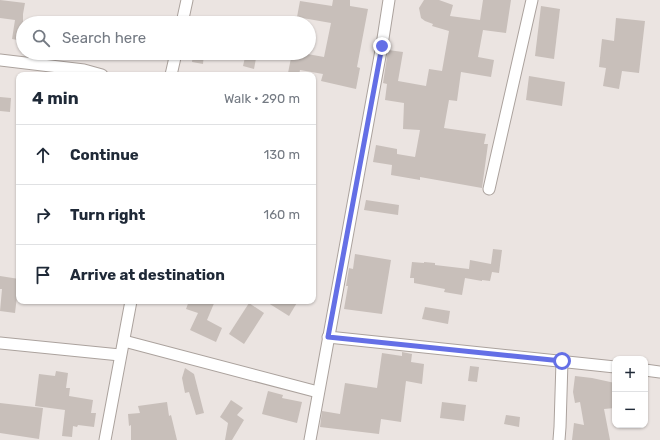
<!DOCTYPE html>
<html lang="en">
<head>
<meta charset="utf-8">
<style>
	body { margin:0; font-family:Rubik,sans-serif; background:#f2f2f3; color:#1f2937 }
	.controls { position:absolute; right:12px; bottom:12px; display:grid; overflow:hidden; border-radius:8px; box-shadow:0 1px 3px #0004 }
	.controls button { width:36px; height:36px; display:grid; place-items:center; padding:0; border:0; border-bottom:1px solid #e0e1e3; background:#fff; color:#1f2937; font:20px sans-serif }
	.stop { position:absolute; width:12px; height:12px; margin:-9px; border:3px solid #646fe6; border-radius:50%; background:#fff }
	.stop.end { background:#646fe6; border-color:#fff; box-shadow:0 1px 4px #0008 }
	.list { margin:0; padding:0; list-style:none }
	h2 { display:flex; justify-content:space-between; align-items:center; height:52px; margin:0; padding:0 16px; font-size:17px }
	h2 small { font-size:13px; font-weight:400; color:#747a83 }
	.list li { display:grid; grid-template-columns:26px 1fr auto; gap:12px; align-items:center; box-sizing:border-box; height:60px; padding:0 16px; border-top:1px solid #e0e1e3 }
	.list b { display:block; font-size:15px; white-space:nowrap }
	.list em { font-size:13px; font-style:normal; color:#747a83 }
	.icon { flex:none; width:22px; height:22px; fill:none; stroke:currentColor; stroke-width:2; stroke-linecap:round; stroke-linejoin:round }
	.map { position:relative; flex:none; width:660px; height:440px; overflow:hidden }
	.search { position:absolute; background:#fff; box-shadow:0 1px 3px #0004; left:16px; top:16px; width:300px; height:44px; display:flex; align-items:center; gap:10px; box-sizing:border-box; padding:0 14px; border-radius:22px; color:#747a83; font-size:15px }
	.panel { position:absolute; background:#fff; box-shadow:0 1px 3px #0004; left:16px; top:72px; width:300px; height:232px; border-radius:8px }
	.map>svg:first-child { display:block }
</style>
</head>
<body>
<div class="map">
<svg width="660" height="440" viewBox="0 0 660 440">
	<rect width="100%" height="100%" fill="#ebe4e1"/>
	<!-- building -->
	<g fill="#c8bfba">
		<polygon points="0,0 25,3 23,14 23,41 12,39 15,20 0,18"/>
		<polygon points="333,0 350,0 350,6 368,9 357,67 360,68 356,89 321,81 323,74 300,70 299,75 288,73 292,53 302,53 324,57 331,23 297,17 300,1 332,6"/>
		<polygon points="424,0 439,0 453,5 450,16 480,20 483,0 511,0 506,33 483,30 478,57 494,60 491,77 461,72 457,101 449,100 444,128 486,134 484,144 488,144 482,188 420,177 420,180 391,175 392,165 373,162 376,145 397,149 397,154 415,157 420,130 403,129 404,103 385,100 387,84 383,83 388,50 403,52 398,81 426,86 429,69 442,71 449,31 432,26 433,24 425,21 421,18 419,8"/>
		<polygon points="541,6 560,9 554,59 535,56"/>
		<polygon points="616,18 645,21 639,73 622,71 619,89 603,86 606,68 599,67 602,39 614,41"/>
		<polygon points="193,53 204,53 203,64 192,62"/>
		<polygon points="246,53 257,53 254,69 243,66"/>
		<polygon points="529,76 565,82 562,106 526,100"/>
		<polygon points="0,97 11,98 10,112 0,111"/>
		<polygon points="366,200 399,205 398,215 364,210"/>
		<polygon points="493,249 502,250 499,273 492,272 490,281 482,280 482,281 465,278 462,295 444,292 445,289 414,283 414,278 410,278 412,262 424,263 424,262 435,263 435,265 469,269 470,260 491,264"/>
		<polygon points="355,254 391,260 382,314 344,309 348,286 346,286 349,268 353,269"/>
		<polygon points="0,276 19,279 15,313 0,311 2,289 0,289"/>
		<polygon points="189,301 215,301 207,320 222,328 216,342 190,330 198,313 186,309"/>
		<polygon points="265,301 298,301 289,316"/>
		<polygon points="249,303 264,313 244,344 229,334"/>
		<polygon points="425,307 450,311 448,324 422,319"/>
		<polygon points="402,352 412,354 411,362 424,364 422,384 406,381 401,422 381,419 379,434 320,427 322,411 340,414 345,383 377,388 382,353 402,356"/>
		<polygon points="470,366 479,367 477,382 468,381"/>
		<polygon points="185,368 194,374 204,413 196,415 189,392 185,393 182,378"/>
		<polygon points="56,371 68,373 66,388 70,388 69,396 93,400 91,413 96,413 94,427 78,425 77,427 73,426 72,437 62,436 65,410 35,406 39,374 55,376"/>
		<polygon points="575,376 592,378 615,383 615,408 604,409 610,440 572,440 574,423 584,425 580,402 575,403 573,392"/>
		<polygon points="268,391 283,395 282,398 302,402 297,423 262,414"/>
		<polygon points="231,400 243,408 237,415 244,420 232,440 225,440 228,423 220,417"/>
		<polygon points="167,402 169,416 171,415 177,440 131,440 131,425 129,426 128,414 140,413 138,406"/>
		<polygon points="442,402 466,405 464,421 440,418"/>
		<polygon points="0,403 43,408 39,439 0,433"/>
		<polygon points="506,415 520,417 519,427 504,424"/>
	</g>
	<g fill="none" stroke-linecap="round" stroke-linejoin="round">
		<defs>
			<g id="minor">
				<polyline points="182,23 187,0"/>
				<polyline points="0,60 84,70 102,75"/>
				<polyline points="171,75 176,53"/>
				<polyline points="489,189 532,0"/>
				<polyline points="328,337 615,367"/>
				<polyline points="124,341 318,392"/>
				<polyline points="0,343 120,355"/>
				<polyline points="645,370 660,372"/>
				<polyline points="105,440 131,301"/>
				<polyline points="310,440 382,45 389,0"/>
				<polyline points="559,440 560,427 562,361"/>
			</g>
		</defs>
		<!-- minor casing -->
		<use href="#minor" stroke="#aba29d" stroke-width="13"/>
		<!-- minor -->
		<use href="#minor" stroke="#fff" stroke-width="11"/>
	</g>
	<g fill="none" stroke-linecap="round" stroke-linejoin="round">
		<!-- route -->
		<polyline stroke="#646fe6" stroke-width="5" points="382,46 328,337 562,361"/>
	</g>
</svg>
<div class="controls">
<button>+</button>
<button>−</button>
</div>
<div class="stop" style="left:562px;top:361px"></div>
<div class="stop end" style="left:382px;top:46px"></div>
<div class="search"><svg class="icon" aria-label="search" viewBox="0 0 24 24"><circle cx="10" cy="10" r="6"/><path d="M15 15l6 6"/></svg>Search here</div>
<section class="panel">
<h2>4 min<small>Walk · 290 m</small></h2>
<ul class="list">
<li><svg class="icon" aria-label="ahead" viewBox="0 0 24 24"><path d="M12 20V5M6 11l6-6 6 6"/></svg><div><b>Continue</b></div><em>130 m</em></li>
<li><svg class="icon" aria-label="right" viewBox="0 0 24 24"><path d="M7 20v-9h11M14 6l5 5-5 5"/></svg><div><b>Turn right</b></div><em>160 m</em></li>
<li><svg class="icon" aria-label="arrive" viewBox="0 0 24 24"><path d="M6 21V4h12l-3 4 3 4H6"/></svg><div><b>Arrive at destination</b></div></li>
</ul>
</section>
</div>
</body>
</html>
